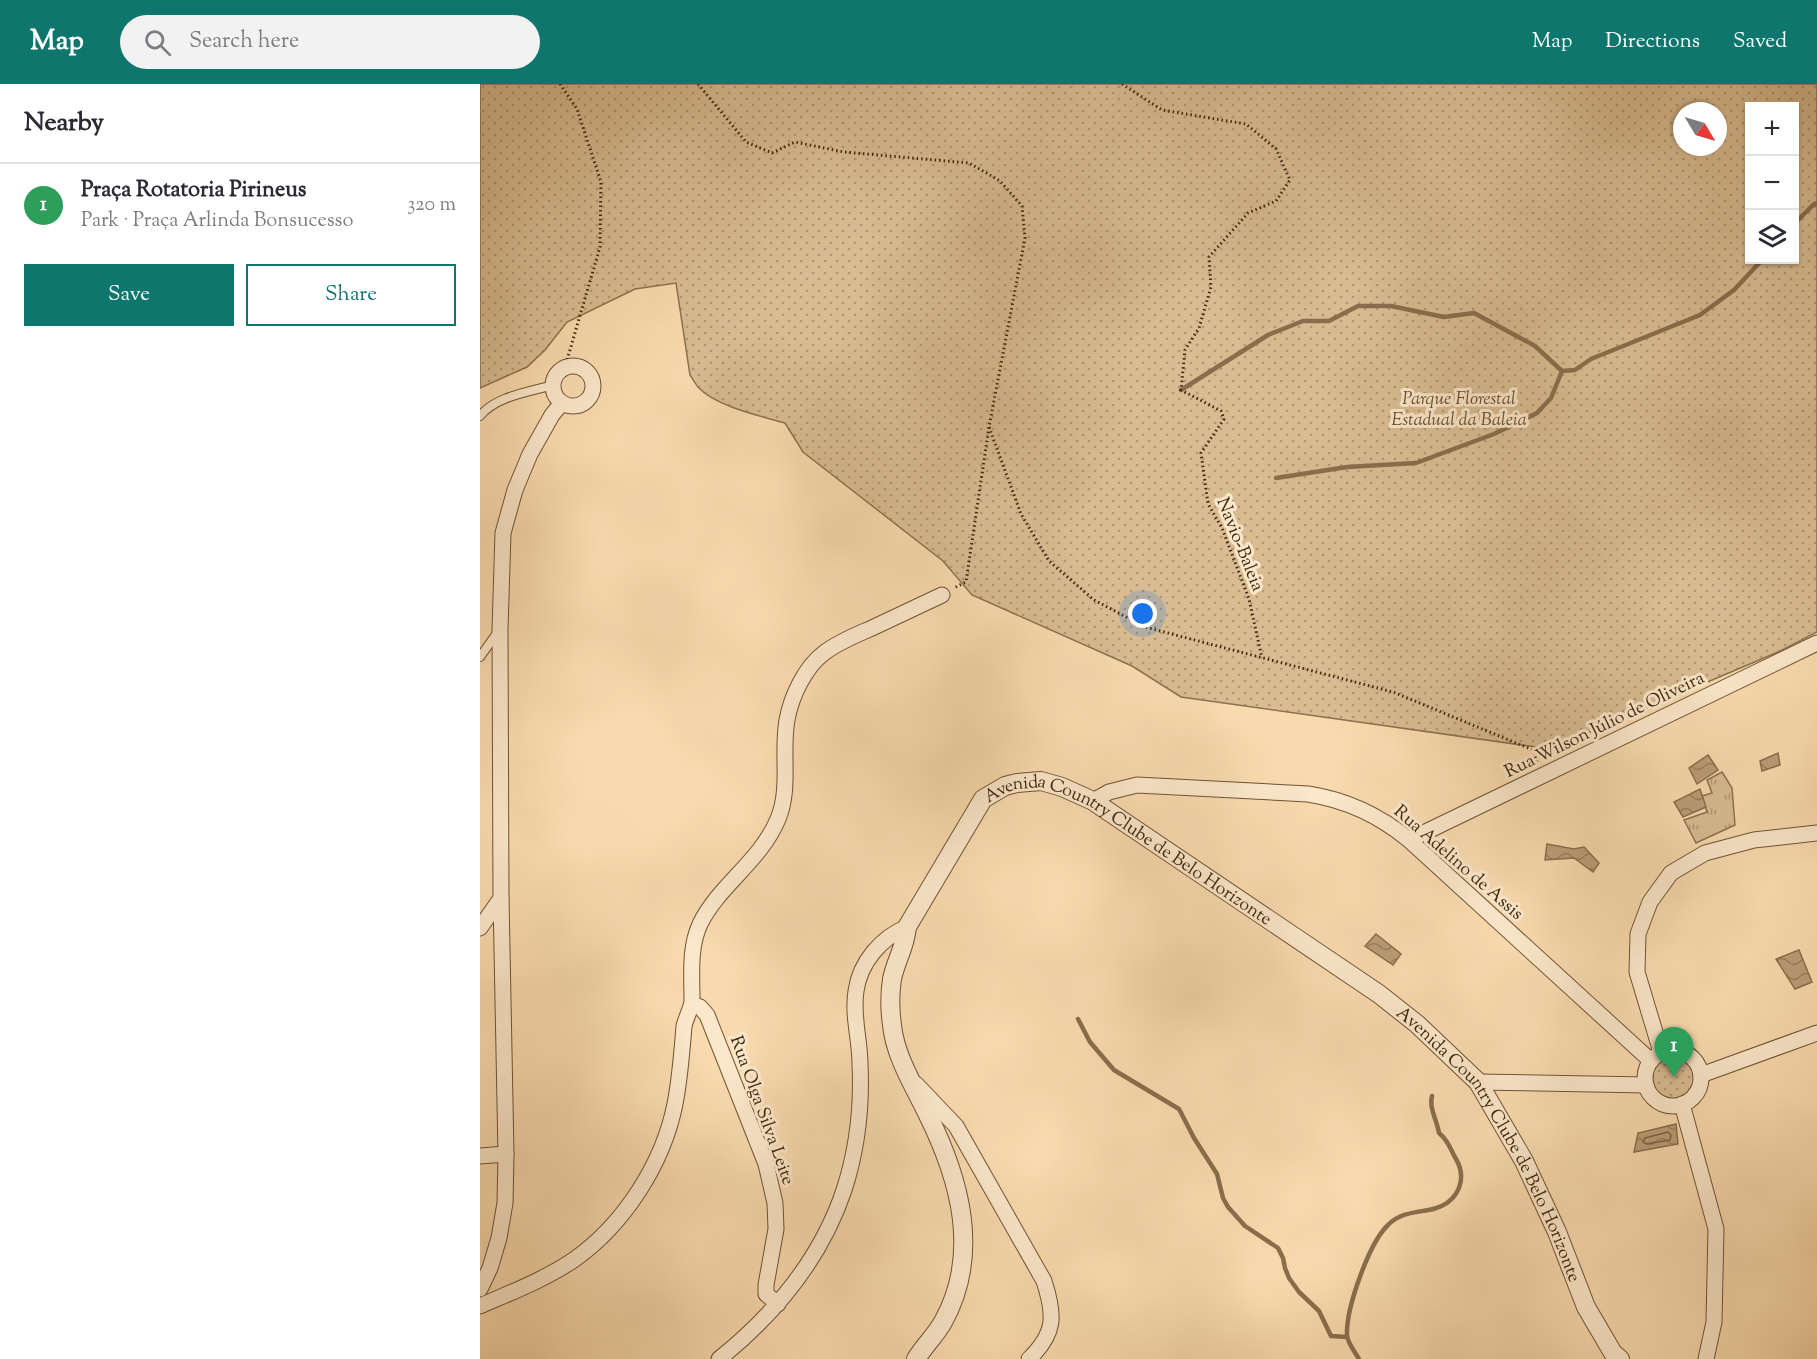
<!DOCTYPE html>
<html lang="en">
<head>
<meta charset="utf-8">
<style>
	body { margin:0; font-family:"Sorts Mill Goudy",serif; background:#f2f2f3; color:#2b2b33 }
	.controls { position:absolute; right:18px; top:18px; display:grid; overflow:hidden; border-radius:0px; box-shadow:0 2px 4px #0004 }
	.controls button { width:54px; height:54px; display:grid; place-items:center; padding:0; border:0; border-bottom:2px solid #e1e1e2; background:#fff; color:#2b2b33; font:30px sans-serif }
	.compass { position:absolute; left:1193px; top:18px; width:54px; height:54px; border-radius:50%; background:#fff; box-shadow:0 2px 4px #0004; rotate:128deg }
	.you { position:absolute; left:663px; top:530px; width:21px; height:21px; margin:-15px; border:4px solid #fff; border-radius:50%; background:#1a73e8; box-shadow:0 0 0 9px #1a73e833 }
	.badge { display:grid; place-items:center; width:39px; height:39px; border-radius:50%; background:#0f766e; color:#fff; font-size:20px; font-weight:700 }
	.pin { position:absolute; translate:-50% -50px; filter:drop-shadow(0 2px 3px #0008) }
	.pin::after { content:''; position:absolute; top:32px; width:21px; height:18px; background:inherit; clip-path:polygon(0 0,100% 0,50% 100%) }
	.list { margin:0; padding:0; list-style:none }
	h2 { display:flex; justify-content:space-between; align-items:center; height:78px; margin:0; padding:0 24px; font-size:26px }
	h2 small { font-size:20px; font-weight:400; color:#7c7c81 }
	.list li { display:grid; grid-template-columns:39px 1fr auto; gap:18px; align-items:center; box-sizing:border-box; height:84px; padding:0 24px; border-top:2px solid #e1e1e2 }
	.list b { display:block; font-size:22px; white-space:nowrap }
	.list p { margin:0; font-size:20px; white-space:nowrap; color:#7c7c81 }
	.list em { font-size:20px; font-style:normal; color:#7c7c81 }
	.actions { display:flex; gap:12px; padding:18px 24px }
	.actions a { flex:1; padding:14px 0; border:2px solid #0f766e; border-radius:0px; text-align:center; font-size:21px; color:#0f766e }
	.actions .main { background:#0f766e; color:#fff }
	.icon { flex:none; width:33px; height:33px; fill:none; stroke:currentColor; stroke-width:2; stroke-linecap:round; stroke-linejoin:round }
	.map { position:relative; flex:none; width:1337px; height:1275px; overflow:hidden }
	header { display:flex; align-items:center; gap:36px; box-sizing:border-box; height:84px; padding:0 30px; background:#0f766e; color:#fff }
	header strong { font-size:28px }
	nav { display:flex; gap:33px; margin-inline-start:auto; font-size:21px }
	.search { width:420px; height:54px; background:#f2f2f3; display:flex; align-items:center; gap:15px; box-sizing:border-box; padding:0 21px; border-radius:33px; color:#7c7c81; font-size:22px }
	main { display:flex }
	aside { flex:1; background:#fff }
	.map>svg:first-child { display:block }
</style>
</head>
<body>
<header>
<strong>Map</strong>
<div class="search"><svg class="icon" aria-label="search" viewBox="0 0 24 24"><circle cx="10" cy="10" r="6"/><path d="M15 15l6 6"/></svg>Search here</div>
<nav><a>Map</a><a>Directions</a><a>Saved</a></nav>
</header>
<main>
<aside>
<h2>Nearby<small></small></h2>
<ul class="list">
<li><span class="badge" style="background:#2e9e5b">1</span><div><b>Praça Rotatoria Pirineus</b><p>Park · Praça Arlinda Bonsucesso</p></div><em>320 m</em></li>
</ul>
<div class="actions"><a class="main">Save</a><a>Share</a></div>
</aside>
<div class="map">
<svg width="1337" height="1275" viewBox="0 0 1337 1275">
	<defs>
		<pattern id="grass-tufts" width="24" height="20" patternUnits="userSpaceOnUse" patternTransform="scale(1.5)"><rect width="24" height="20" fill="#d9bc92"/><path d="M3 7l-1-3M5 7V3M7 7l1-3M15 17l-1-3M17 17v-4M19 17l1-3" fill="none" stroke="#b19976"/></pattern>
		<pattern id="park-dots" width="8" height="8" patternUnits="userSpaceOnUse" patternTransform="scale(1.5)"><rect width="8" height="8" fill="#d9bc92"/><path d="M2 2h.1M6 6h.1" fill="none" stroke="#b19976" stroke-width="1.8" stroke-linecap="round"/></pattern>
		<pattern id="water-waves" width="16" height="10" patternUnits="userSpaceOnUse" patternTransform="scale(1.5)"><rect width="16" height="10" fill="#ba9d77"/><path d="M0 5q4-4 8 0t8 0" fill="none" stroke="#998060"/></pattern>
	</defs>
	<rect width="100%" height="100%" fill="#f9daae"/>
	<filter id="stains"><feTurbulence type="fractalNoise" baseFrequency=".00333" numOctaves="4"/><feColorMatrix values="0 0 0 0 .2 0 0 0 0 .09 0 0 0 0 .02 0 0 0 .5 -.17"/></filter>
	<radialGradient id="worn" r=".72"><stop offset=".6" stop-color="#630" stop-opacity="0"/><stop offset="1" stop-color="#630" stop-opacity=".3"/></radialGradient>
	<!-- grass -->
	<polygon fill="url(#grass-tufts)" stroke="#8c724f" stroke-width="1.5" points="1242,688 1252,704 1255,741 1216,759 1204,736 1227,728 1222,712 1232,709 1227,696"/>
	<!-- park -->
	<g fill="url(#park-dots)" stroke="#8c724f" stroke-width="1.5" fill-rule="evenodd">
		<path d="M0,0H1337V548L1298,568L1070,665L701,613L652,582L492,511L463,477L323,368L305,339C280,332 235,322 218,303C215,299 212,294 210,291L196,199L155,205L87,238L65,266L47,283L0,304ZM1270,22H1314V176H1270ZM1202,27H1238V63H1202Z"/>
		<circle cx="1194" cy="994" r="26"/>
	</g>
	<!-- water -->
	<g fill="url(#water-waves)" stroke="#896e4c" stroke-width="1.5">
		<polygon points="1298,669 1300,681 1282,687 1280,677"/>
		<polygon points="1228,671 1238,686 1217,700 1209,684"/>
		<polygon points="1220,705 1226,723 1203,733 1194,718"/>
		<polygon points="1067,760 1094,765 1104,763 1119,779 1113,788 1094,774 1065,776"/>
		<polygon points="896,850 921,870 913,881 885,862"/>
		<polygon points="1319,866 1332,898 1315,905 1296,875"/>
		<polygon points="1196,1040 1198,1060 1154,1068 1158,1049"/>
	</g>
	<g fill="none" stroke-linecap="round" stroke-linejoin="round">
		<!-- shore -->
		<polygon stroke="#7c6242" stroke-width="1.5" points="1188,1048 1191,1051 1190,1056 1166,1060 1163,1058 1165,1054"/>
		<!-- stream -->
		<g stroke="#896e4c" stroke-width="4.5">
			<polyline points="1314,140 1333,121 1337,119"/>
			<polyline points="701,306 788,251 823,237 849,237 878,222 911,222 964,233 994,229 1055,262 1082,287"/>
			<polyline points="796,394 867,383 936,379 1014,350 1057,329 1071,314 1082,287 1095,286 1111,275 1220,231 1254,206 1282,176"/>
			<polyline points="598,935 610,958 634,986 699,1025 714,1054 737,1090 743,1114 748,1123 765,1142 798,1164 803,1174 805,1184 809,1194 819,1208 839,1227 851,1252 867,1253"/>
			<path d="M879,1275C875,1268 867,1258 867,1251C866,1224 889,1159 908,1141C926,1123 950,1131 967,1119C982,1108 985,1090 976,1075C970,1065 969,1057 959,1049C957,1036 949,1025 952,1012"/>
		</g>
		<defs>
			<g id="service">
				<path d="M0,332C16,312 49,308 73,301"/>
				<polyline points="0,573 17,549"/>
			</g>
			<g id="minor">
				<circle cx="93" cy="302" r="20"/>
				<path d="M613,717L629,708L657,701L828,710C867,716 899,731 929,756L1171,977"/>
				<polyline points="929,756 1337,559"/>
				<polyline points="0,844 21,814"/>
				<polyline points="212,920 220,923 227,931 286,1080 295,1119 296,1145 286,1201 286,1210 298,1220"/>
				<circle cx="1193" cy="994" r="28"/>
				<polyline points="1181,968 1157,888 1158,850 1170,818 1191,789 1225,769 1274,756 1337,749"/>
				<polyline points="1221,991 1337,949"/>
				<polyline points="998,998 1166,1001"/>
				<path d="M436,1000L476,1042L564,1197C575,1231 576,1249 549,1275"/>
				<polyline points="1202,1020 1236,1145 1234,1238 1226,1275"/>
				<polyline points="0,1072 26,1070"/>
				<polyline points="0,1205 10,1184 19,1154 25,1119 26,1070 21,814 20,545 23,449 35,406 50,370 72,331 82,319"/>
				<path d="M0,1222C32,1208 66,1195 95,1175C144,1140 183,1080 195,1020C200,994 202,968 204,942C206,934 212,922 212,917C212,891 209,864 220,840C239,801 280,778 298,735C311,704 301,668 307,636C311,613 325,583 344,569C358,558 376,551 392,544C415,533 439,522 462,511"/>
				<path d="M239,1275C295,1230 341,1175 364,1106C377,1066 382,1022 380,980C380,956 372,931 376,907C380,878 401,854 427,843"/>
			</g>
			<g id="tertiary">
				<path id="s1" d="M436,1275C444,1262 455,1252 463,1238C501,1170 480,1095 447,1029C434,1002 415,972 412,941C410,927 410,908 412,895C416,876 425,864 427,843L503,715L525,702L537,699L561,697L582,703L613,717L899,910L937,940L998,998L1044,1077L1077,1148L1106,1223L1133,1269L1140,1275"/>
			</g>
		</defs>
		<!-- service casing -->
		<use href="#service" stroke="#6e5434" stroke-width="10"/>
		<!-- minor casing -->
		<use href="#minor" stroke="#6e5434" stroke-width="17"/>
		<!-- tertiary casing -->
		<use href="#tertiary" stroke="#6e5434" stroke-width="20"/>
		<!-- path -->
		<g stroke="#3f280c" stroke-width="3" stroke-dasharray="1.5 3" stroke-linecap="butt">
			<polyline points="80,0 97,25 121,98 120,163 85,283"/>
			<polyline points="218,0 266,58 292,69 315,58 364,68 489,79 520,97 542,122 545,154 509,343 486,498 474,504"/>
			<polyline points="642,0 682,26 766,40 796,65 810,96 796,117 768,129 729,173 731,203 719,244 705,266 701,306 741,327 744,335 721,369 728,420 742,444 769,515 782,574"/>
			<polyline points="509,343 541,430 569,477 614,516 665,543 913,608 1053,666 1057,679"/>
		</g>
		<!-- service -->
		<use href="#service" stroke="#fbe7ca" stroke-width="8"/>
		<!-- minor -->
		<use href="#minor" stroke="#fbe7ca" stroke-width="15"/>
		<!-- tertiary -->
		<use href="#tertiary" stroke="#fbe7ca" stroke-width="18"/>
	</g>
	<g text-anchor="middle" stroke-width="6" stroke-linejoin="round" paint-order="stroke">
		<!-- park labels -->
		<g font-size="18" font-style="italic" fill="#664d2e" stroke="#fbe7ca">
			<text x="979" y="320">Parque Florestal<tspan x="979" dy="21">Estadual da Baleia</tspan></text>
		</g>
		<!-- street labels -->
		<g font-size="18" fill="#3f280c" stroke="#fbe7ca">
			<text transform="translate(761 460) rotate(68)" y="6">Navio-Baleia</text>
			<text transform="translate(1124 640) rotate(-26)" y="6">Rua Wilson Júlio de Oliveira</text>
			<text transform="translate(979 778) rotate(41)" y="6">Rua Adelino de Assis</text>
			<text dy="6" stroke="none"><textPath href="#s1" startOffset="776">Avenida Country Clube de Belo Horizonte</textPath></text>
			<text transform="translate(283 1026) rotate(70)" y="6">Rua Olga Silva Leite</text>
			<text dy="6" stroke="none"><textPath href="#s1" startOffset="1262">Avenida Country Clube de Belo Horizonte</textPath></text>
		</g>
	</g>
	<rect width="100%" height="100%" filter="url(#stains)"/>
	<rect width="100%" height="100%" fill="url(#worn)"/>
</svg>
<div class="controls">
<button>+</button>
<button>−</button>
<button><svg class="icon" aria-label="layers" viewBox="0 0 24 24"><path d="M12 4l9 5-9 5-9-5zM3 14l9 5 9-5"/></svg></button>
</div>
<svg class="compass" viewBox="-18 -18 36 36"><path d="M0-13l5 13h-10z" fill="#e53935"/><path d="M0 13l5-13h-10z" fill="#7c7c81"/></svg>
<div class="you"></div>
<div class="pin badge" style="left:1194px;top:993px;background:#2e9e5b">1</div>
</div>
</main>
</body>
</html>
